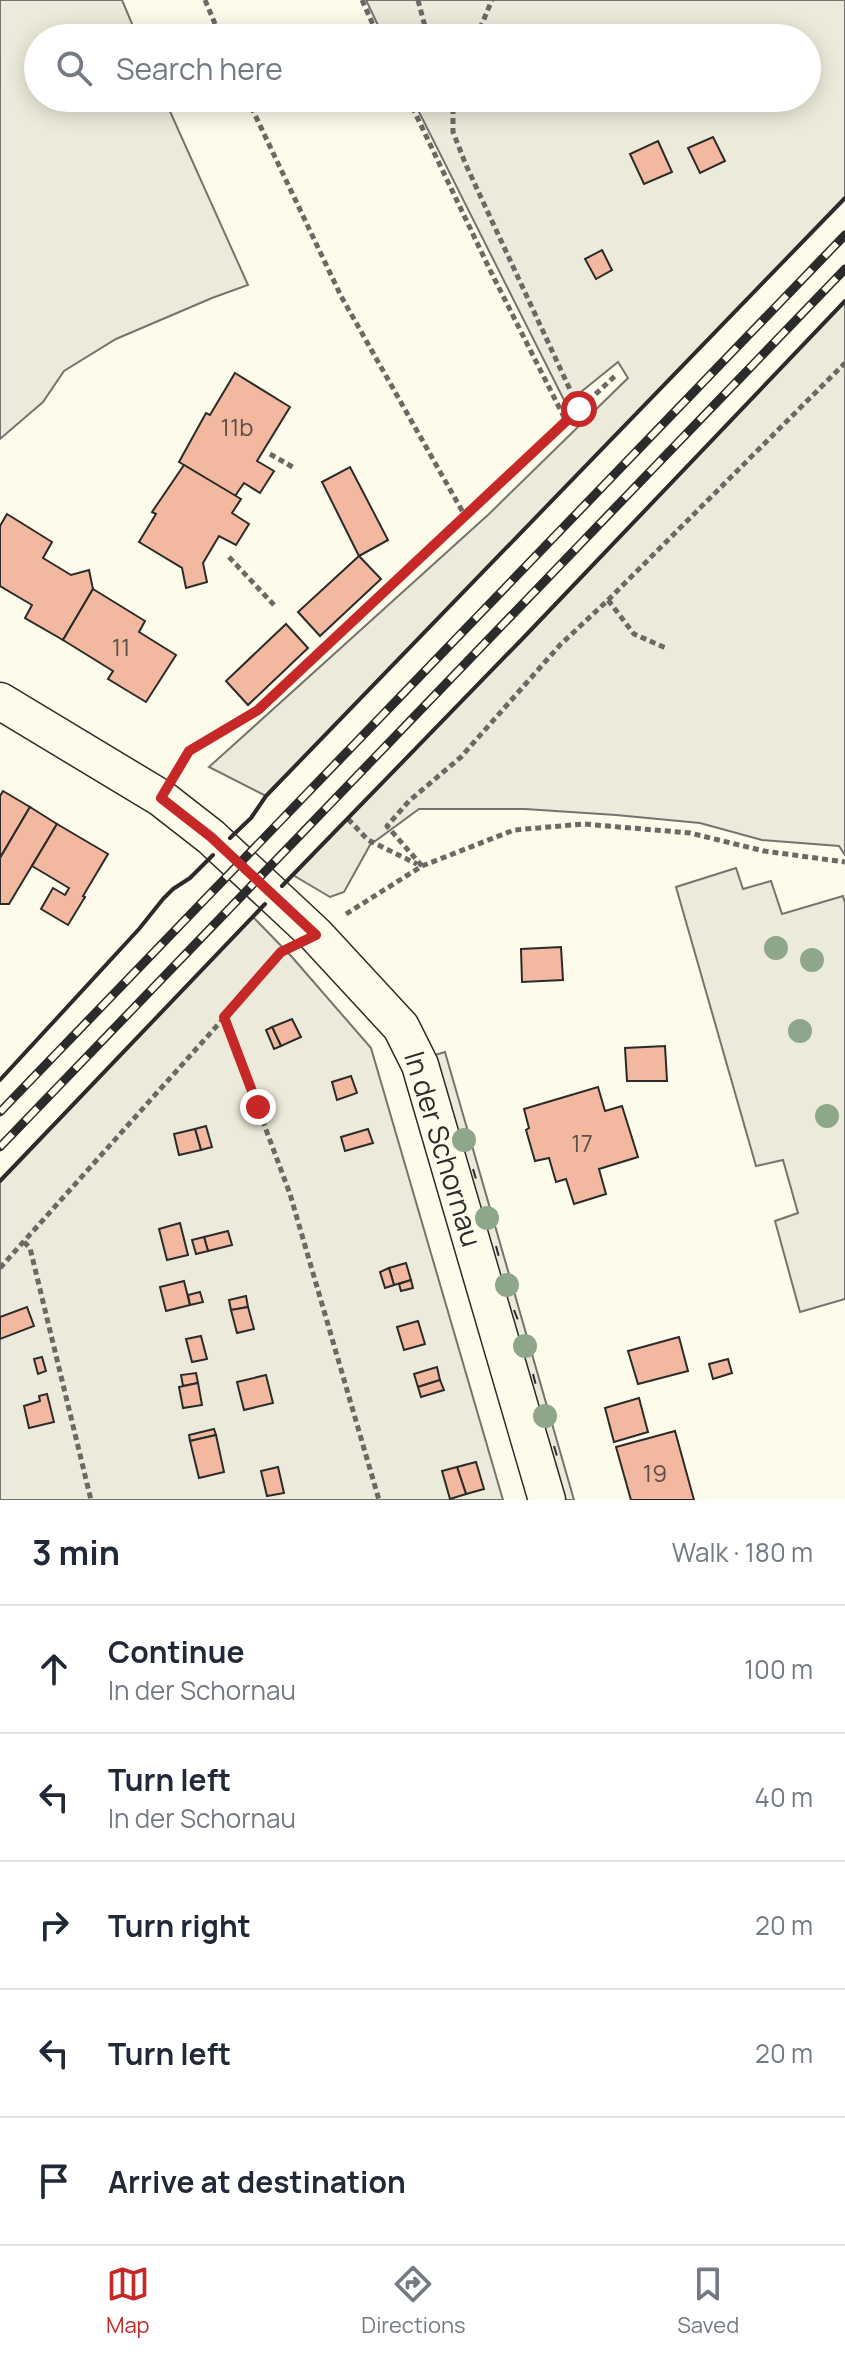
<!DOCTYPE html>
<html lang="en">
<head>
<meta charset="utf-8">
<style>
	body { margin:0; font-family:Manrope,sans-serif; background:#f2f2f3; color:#1f2937 }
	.stop { position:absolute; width:24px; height:24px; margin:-18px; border:6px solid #c62828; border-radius:50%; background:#fff }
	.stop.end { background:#c62828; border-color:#fff; box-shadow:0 2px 8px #0008 }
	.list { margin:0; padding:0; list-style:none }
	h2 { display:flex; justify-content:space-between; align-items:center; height:104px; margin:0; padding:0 32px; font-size:34px }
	h2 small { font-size:26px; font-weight:400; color:#747a83 }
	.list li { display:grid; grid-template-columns:52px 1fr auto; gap:24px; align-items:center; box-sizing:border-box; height:128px; padding:0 32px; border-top:2px solid #e0e1e3 }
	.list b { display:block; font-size:30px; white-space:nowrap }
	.list p { margin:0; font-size:26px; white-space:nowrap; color:#747a83 }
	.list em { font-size:26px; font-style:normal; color:#747a83 }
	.icon { flex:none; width:44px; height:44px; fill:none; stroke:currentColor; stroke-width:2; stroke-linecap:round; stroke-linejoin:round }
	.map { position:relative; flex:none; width:845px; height:1500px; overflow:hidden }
	.search { position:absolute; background:#fff; box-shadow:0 4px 20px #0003; left:24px; right:24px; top:24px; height:88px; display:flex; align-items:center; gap:20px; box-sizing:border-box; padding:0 28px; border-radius:44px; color:#747a83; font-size:30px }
	.sheet { height:744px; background:#fff }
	nav { display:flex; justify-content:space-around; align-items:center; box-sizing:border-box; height:112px; border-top:2px solid #e0e1e3; background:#fff; font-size:22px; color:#747a83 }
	nav a { display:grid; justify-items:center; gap:4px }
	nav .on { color:#c62828 }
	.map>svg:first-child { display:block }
</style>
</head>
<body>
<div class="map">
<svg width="845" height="1500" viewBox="0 0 845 1500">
	<rect width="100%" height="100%" fill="#fdfbea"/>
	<!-- green -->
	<g fill="#ecebdb" stroke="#74746e" stroke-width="2">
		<polygon points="0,0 122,0 138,38 38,38 38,98 164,98 248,285 212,298 116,339 64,371 43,402 0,439"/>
		<polygon points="366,0 845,0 845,198 266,796 209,767 489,514 628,378 618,362 566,404 412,98 807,98 807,38 384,38"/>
		<polygon points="845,301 845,855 839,846 762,840 700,823 616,815 525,809 419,809 370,845 344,892 330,897 293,875 527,634"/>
		<polygon points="253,917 292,957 371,1048 503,1500 0,1500 0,1181"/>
		<polygon points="445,1052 574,1500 564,1500 435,1055"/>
	</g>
	<!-- parking -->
	<polygon fill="#eceadb" stroke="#74746e" stroke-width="2" points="736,868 743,889 771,881 782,914 843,896 845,903 845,1299 800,1312 775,1221 798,1213 783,1160 756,1166 676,887"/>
	<!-- building -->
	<g fill="#f2b8a0" stroke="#2b2b2b" stroke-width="2">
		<polygon points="713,137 725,161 700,173 688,148"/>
		<polygon points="658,141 672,172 644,184 630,154"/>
		<polygon points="602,250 612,270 596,279 585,259"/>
		<polygon points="235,373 290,407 257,461 274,471 260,493 244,483 235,496 179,462 206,413 210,415"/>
		<polygon points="184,465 241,499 232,513 249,524 236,545 219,536 203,563 207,582 186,588 182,568 139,542 156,514 152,512"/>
		<polygon points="350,467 388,540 359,556 322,482"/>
		<polygon points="7,514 52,542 43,558 71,575 89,570 93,589 63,640 25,618 32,605 0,586 0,526"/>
		<polygon points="359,556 381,579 320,636 298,612"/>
		<polygon points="93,589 145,621 139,632 176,655 146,702 108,679 113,671 63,640"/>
		<polygon points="286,624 308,648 248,705 226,681"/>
		<polygon points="3,791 30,807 0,858 0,796"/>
		<polygon points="30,807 57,824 9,904 0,904 0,858"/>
		<polygon points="57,824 108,854 83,896 85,897 68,925 41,909 53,888 65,895 69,888 32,866"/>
		<polygon points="561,947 563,980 522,982 521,949"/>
		<polygon points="292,1019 301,1037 281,1046 272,1027"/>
		<polygon points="272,1027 281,1046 274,1049 266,1030"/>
		<polygon points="665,1046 667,1081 627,1081 625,1048"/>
		<polygon points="351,1076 357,1093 337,1100 332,1082"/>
		<polygon points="598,1087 605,1111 622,1106 638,1157 599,1169 606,1194 574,1204 566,1179 556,1182 549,1158 535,1161 526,1130 529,1128 524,1109"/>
		<polygon points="206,1126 212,1147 201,1150 195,1129"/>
		<polygon points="195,1129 201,1150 179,1155 174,1134"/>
		<polygon points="368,1129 373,1143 345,1151 341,1137"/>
		<polygon points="180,1223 188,1255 167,1260 159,1229"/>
		<polygon points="228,1231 232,1245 208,1251 204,1237"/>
		<polygon points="204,1237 208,1251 196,1254 192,1240"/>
		<polygon points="406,1263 411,1280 394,1285 389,1268"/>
		<polygon points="389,1268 394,1285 385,1288 380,1272"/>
		<polygon points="411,1280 413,1288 401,1291 399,1284"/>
		<polygon points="184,1281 190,1305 166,1311 160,1287"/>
		<polygon points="200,1292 203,1302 190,1305 188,1295"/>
		<polygon points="246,1296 248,1307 231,1310 229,1300"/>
		<polygon points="27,1307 34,1326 0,1339 0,1317"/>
		<polygon points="248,1307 254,1329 237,1333 231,1310"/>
		<polygon points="418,1321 425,1344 404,1350 397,1327"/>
		<polygon points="201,1336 207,1359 192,1362 186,1339"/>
		<polygon points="679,1337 688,1371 638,1384 628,1351"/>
		<polygon points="42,1357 46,1371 38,1374 34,1359"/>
		<polygon points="728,1359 732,1373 713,1379 709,1364"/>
		<polygon points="437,1367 440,1380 418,1387 414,1374"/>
		<polygon points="196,1373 198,1383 183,1386 181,1375"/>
		<polygon points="266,1375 273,1403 244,1410 237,1382"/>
		<polygon points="440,1380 444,1390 421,1397 418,1387"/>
		<polygon points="198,1383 202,1405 183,1408 179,1387"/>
		<polygon points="47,1394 54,1422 29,1428 24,1406 40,1401 39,1396"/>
		<polygon points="639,1398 648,1432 614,1442 605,1408"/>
		<polygon points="214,1429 216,1435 190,1441 189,1435"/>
		<polygon points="675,1431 694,1500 631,1500 616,1447"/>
		<polygon points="216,1435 224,1472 199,1478 190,1441"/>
		<polygon points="476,1462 484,1489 466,1494 457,1467"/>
		<polygon points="278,1467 284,1493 267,1496 261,1471"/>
		<polygon points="457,1467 466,1494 450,1499 442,1471"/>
	</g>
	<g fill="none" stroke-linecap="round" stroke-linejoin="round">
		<defs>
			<polyline id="street" points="0,701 161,798 211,837 316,935 401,1027 420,1065 547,1500"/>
		</defs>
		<!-- street casing -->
		<use href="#street" stroke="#2b2b2b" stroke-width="39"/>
		<!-- path -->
		<g stroke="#6a6964" stroke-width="5" stroke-dasharray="6 4" stroke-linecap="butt">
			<polyline points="205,0 221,38"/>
			<polyline points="362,0 379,38"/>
			<polyline points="418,0 428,38"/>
			<polyline points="476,38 492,0"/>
			<polyline points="247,98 341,296 465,516"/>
			<polyline points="408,98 491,272 566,421"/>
			<polyline points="453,98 453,132 466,165 579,409"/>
			<polyline points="270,454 296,469"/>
			<polyline points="229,557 274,605"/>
			<polyline points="608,600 845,363"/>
			<polyline points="180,766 189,751 258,710 616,375"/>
			<polyline points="348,819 368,840 417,864"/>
			<polyline points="422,866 387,826 409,801 461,757 560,645 608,600 634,634 668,649"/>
			<polyline points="346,914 422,866 514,830 584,824 690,833 764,851 845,862"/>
			<polyline points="224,1017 290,1194 379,1500"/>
			<polyline points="24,1242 30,1248 91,1500"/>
			<polyline points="0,1268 283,952"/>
		</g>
		<!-- street -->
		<use href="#street" stroke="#fdfbea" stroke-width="36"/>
		<defs>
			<g id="rail">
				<polyline points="0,1112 845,235"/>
				<polyline points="0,1147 845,269"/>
			</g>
		</defs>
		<!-- rail casing -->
		<use href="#rail" stroke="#2b2b2b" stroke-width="9"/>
		<!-- rail -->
		<use href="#rail" stroke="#fdfbea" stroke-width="6" stroke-dasharray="18" stroke-linecap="butt"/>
		<!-- fence -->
		<g stroke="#2b2b2b" stroke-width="2" stroke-dasharray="10 4" stroke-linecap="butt">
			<polyline points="473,1169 476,1179"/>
			<polyline points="496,1246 499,1257"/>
			<polyline points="514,1310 518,1320"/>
			<polyline points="533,1374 536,1385"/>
			<polyline points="554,1446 557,1456"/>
		</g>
		<!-- wall -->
		<g stroke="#2b2b2b" stroke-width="4">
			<polyline points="230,838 251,818 266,796 845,198"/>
			<polyline points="282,886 527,634 845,301"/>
			<polyline points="0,1080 139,929 163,899 173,889 190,878 213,855"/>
			<polyline points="0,1181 265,904"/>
		</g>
	</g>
	<!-- trees -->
	<g fill="#8ea78a">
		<circle cx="776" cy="948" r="12"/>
		<circle cx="812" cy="960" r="12"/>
		<circle cx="800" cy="1031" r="12"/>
		<circle cx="827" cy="1116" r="12"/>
		<circle cx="464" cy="1140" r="12"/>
		<circle cx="487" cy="1218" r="12"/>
		<circle cx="507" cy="1285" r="12"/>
		<circle cx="525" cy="1346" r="12"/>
		<circle cx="545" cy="1416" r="12"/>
	</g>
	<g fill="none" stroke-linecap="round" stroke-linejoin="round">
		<!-- route -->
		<polyline stroke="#c62828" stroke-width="10" points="258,1107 224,1017 281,952 316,935 211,837 161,798 189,751 258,710 579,409"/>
	</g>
	<g text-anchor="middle" stroke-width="6" stroke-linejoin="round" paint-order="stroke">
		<!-- number labels -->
		<g font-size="24" fill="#5d4e48">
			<text x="237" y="436">11b</text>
			<text x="121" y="656">11</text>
			<text x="582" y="1152">17</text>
			<text x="655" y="1482">19</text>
		</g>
		<!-- street labels -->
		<g font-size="28" fill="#2b2b2b" stroke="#fdfbea">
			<text transform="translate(443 1149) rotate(73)" y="10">In der Schornau</text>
		</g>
	</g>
</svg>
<div class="stop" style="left:579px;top:409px"></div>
<div class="stop end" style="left:258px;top:1107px"></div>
<div class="search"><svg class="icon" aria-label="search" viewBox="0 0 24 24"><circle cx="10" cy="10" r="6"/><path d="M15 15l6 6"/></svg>Search here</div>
</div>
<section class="sheet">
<h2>3 min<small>Walk · 180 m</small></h2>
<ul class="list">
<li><svg class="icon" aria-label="ahead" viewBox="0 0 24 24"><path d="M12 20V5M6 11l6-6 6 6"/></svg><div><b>Continue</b><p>In der Schornau</p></div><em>100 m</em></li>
<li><svg class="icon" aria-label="left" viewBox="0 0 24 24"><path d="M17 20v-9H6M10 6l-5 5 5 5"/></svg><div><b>Turn left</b><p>In der Schornau</p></div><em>40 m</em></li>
<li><svg class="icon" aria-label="right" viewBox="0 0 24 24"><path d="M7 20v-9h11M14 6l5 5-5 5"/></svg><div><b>Turn right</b></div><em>20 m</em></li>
<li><svg class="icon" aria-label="left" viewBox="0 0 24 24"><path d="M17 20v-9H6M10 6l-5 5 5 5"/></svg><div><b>Turn left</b></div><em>20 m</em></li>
<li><svg class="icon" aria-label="arrive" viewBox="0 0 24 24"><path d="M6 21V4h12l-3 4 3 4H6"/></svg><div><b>Arrive at destination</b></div></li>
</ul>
</section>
<nav>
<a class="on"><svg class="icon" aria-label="map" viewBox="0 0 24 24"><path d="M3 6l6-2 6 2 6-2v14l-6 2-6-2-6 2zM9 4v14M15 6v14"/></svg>Map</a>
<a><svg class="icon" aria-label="directions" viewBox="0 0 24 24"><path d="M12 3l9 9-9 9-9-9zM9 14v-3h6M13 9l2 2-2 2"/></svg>Directions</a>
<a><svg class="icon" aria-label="saved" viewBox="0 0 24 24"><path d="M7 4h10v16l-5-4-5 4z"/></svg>Saved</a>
</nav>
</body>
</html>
